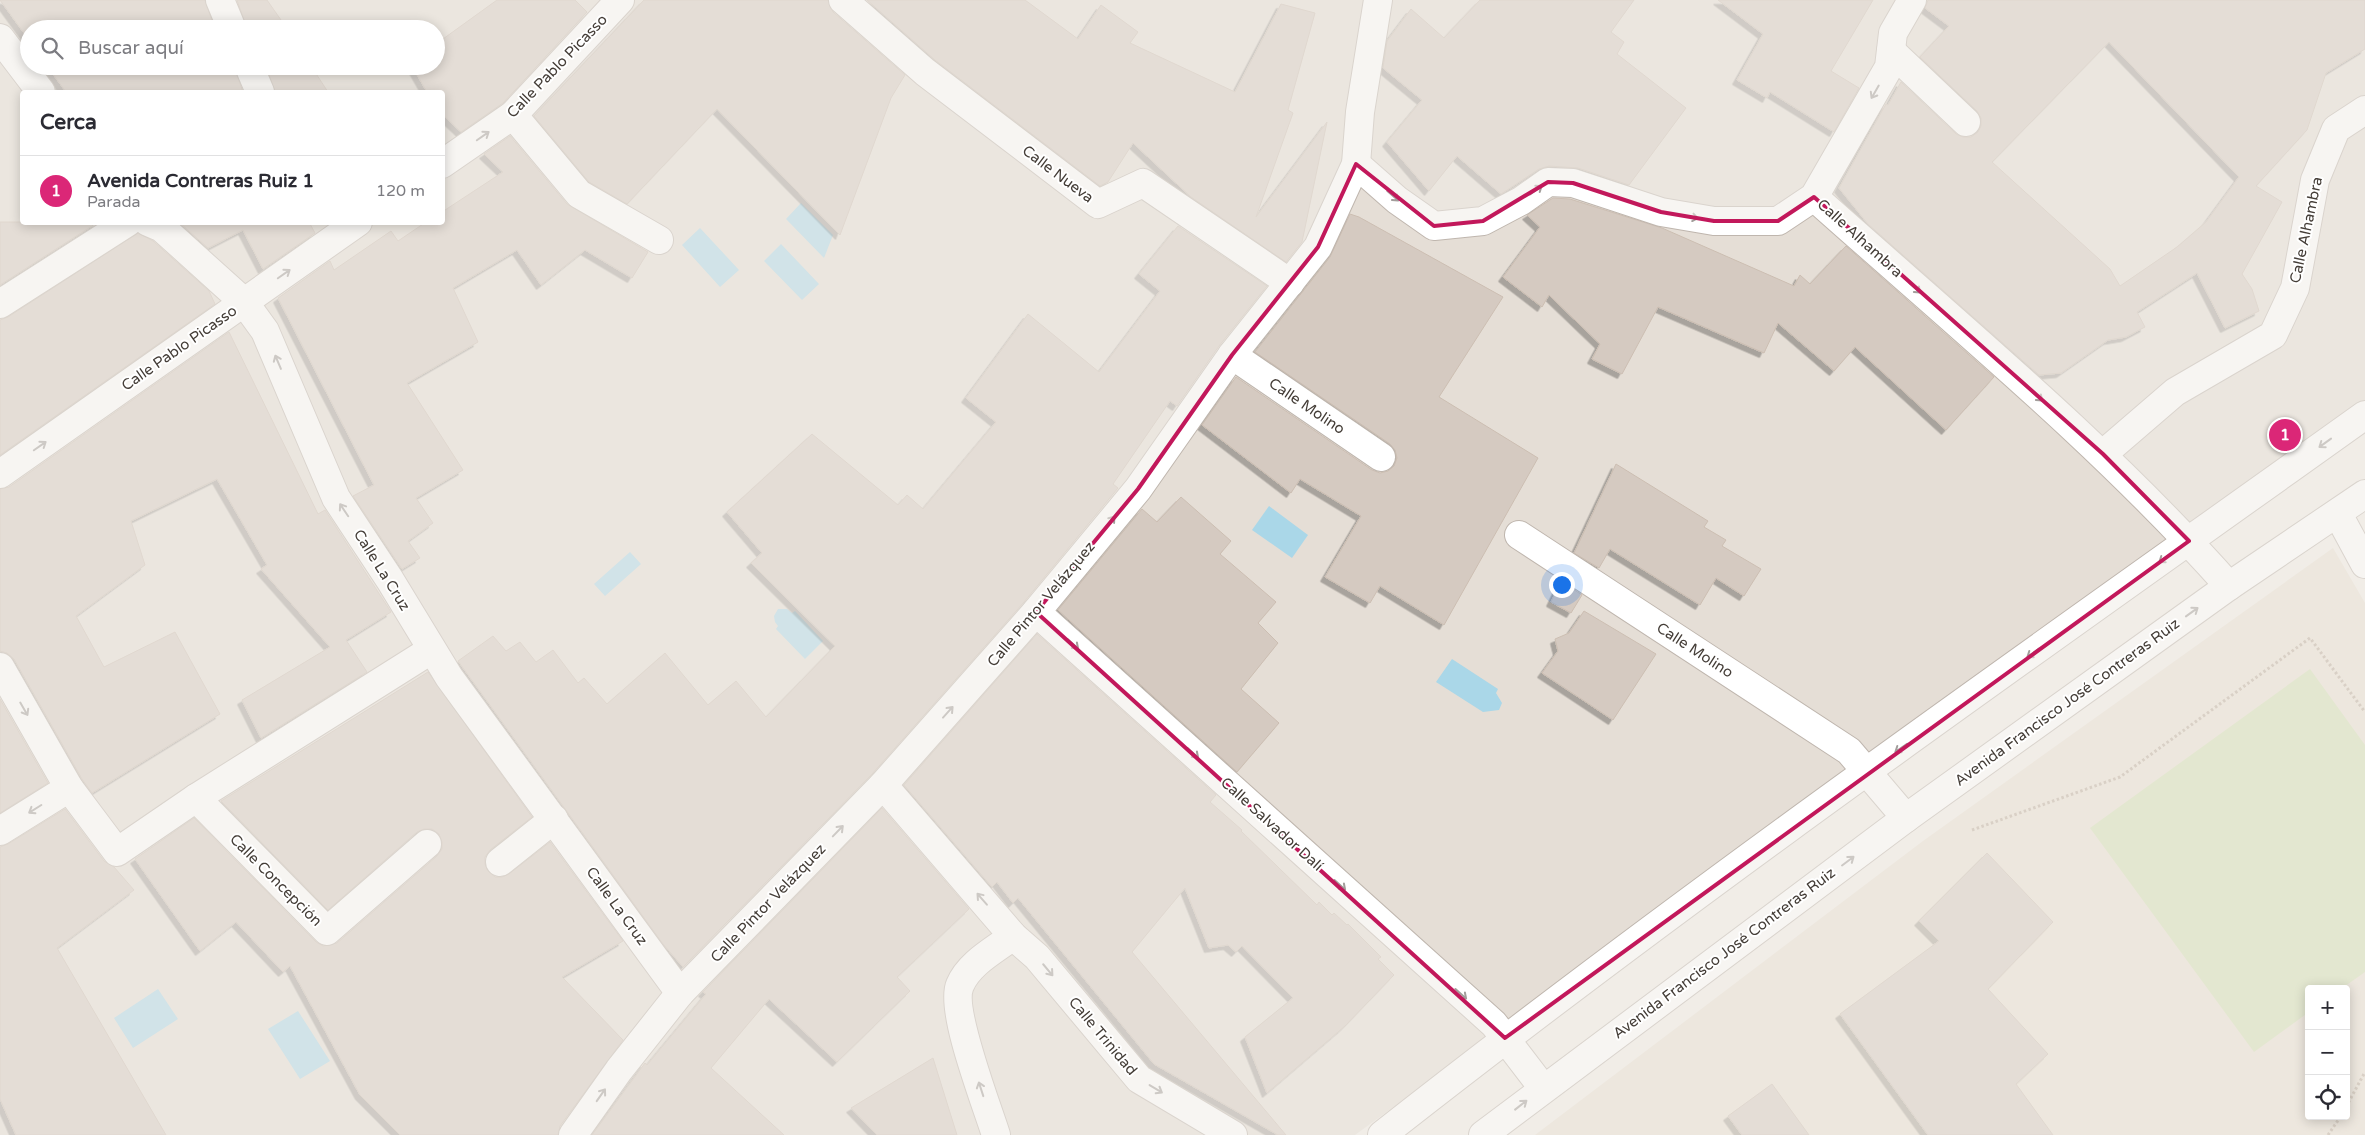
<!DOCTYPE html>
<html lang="es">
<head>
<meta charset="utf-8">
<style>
	body { margin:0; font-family:"Varela Round",sans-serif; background:#f7f7f7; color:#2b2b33 }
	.controls { position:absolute; right:15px; bottom:15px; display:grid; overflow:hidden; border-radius:5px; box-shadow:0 2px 12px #0003 }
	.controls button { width:45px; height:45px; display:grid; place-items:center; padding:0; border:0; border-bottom:1px solid #e1e1e2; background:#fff; color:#2b2b33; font:25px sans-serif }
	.you { position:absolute; left:1561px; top:584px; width:18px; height:18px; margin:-12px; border:4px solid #fff; border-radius:50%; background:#1a73e8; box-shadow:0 0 0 8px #1a73e833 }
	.badge { display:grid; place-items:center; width:32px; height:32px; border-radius:50%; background:#db2777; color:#fff; font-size:16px; font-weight:700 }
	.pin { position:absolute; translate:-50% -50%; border:2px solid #fff; box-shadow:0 1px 5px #0006 }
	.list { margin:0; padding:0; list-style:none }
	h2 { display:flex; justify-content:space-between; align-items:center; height:65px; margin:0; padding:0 20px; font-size:21px }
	h2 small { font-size:16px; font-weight:400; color:#7c7c81 }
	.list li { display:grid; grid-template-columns:32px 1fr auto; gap:15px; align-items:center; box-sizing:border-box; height:70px; padding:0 20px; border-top:1px solid #e1e1e2 }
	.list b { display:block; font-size:19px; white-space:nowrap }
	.list p { margin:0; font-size:16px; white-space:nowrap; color:#7c7c81 }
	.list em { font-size:16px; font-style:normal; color:#7c7c81 }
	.icon { flex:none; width:28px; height:28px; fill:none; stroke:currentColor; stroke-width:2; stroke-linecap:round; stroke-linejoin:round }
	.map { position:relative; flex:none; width:2365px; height:1135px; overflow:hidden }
	.search { position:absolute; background:#fff; box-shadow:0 2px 12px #0003; left:20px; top:20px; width:425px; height:55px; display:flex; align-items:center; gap:12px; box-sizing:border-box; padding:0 18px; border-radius:28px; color:#7c7c81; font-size:19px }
	.panel { position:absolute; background:#fff; box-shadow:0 2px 12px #0003; left:20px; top:90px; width:425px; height:135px; border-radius:5px }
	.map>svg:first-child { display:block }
</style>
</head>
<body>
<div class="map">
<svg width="2365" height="1135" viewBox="0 0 2365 1135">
	<defs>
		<filter id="shadow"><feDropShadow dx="-4.5" dy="4.5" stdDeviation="0" flood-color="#0004"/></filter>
	</defs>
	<rect width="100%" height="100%" fill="#f1ede7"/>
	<!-- residential -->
	<path fill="#e5ded6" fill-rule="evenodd" d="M0,0H2365V401L1355,1135H0ZM29,29H436V66H29ZM22,92H442V222H22Z"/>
	<!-- education -->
	<path fill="#e9e0d2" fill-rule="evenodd" d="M2333,548L2365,603V1135H1535L1923,841ZM2309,989H2346V1116H2309Z"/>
	<!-- green -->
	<polygon fill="#d3e1b4" points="2310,669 2365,745 2365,972 2341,989 2309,989 2309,1012 2254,1052 2090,828"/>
	<!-- water -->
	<g fill="#aad7e8">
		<polygon points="801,203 833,235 824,258 786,219"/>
		<polygon points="700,228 739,270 720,287 682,245"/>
		<polygon points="781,244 819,284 802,300 764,261"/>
		<polygon points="1269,506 1308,535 1292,558 1252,530"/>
		<polygon points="630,552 641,564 605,596 594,584"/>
		<polygon points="778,609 787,609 792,613 795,611 823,641 805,659 776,629 778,626 775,622 774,616"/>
		<polygon points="1452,659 1498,689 1496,693 1502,703 1499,710 1483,712 1436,682"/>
		<polygon points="158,989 178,1019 133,1048 114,1018"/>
		<polygon points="298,1011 330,1061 300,1079 268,1029"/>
	</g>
	<!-- building -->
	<g fill="#d5cac1" stroke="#ccbeb2" fill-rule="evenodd" filter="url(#shadow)">
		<polygon points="0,0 205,0 215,29 29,29 29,40"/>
		<polygon points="237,0 267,0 281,20 278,23 285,29 247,29"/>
		<polygon points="497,0 575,0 587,12 503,103 461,132 442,114 442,92 427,92 412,66 436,66 436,44"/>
		<polygon points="644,0 828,0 833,12 905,75 891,98 840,235 717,109 627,204 589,182 534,116"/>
		<polygon points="867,0 1025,0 1078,39 1101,5 1138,32 1130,43 1235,92 1281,4 1315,13 1288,110 1293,113 1256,217 1327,122 1302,242 1286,262 1191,197 1133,143 1108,182 1100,186 935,60"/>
		<polygon points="1480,0 1634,0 1611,32 1624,42 1617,54 1686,108 1629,185 1578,168 1549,166 1539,169 1501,194 1457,156 1429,191 1387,142 1422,100 1383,68 1387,41 1411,9 1444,38"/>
		<polygon points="1718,0 1873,0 1831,71 1859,88 1834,132 1770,92 1767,98 1737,80 1763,34"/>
		<path d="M1928,0H2365V49L2326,73L2307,130L2256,186L2282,202L2242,274L2252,289L2259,311L2225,328L2197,273L2137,312L2145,327L2126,337L2108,340L2061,373L2039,375L1868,224L1839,188L1886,104L1888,105L1901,82L1956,134L1963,137H1971L1978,132L1981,126V118L1977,111L1920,57L1949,26L1925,8ZM2109,42L2239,177L2206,222L2177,247L2120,286L2110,269L1992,162Z"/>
		<polygon points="47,66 234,66 243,92 66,92"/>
		<polygon points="266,66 311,66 328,92 275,92"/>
		<polygon points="510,136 567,204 648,252 632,278 585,250 541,285 517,250 453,288 478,342 407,383 463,470 416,498 433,523 408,541 420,558 402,569 353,496 374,485 278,298 330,261 334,270 391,231 398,241 426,222 442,222 442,212 503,172 484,154"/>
		<polygon points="1553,198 1570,199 1662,228 1794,286 1800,275 1810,284 1846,246 1994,377 1946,430 1855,347 1834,371 1778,323 1764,353 1658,307 1622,374 1592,359 1600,344 1549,295 1542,307 1503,277 1540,227 1527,215"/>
		<polygon points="1350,214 1359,217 1503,297 1439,397 1538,458 1444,625 1380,586 1370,603 1325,577 1361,516 1300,479 1291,493 1202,425 1236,377 1372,470 1380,473 1388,471 1394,466 1397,458 1395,450 1390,444 1255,352 1330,257"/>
		<polygon points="0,222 98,222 0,285"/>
		<polygon points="179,222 309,222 315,233 263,269 243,230 208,248"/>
		<polygon points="1178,226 1267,286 1219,346 1177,406 1170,401 1113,484 1118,488 1024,602 872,774 683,967 663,944 458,661 493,636 506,651 520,642 536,662 553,650 578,683 584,678 607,704 665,653 708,705 736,681 766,717 835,646 751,563 762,553 727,512 812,434 898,505 907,495 923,509 996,422 966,398 1028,314 1099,372 1160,291 1139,274"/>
		<polygon points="138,233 153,241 209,291 215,304 0,455 0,320 8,317"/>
		<polygon points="229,332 318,514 325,510 391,612 346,640 367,672 261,738 242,700 330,647 261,569 267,565 217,479 131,521 145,565 76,616 104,667 175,632 220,714 92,793 82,779 14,659 7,653 0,651 0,489 9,487"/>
		<polygon points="1616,464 1708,521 1704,527 1726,540 1722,546 1761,569 1744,596 1716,578 1700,605 1610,549 1599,568 1574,553"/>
		<polygon points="1181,497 1231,541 1220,554 1276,602 1258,623 1278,643 1241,689 1279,723 1237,772 1058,610 1142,509 1157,522"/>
		<polygon points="1561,581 1582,595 1571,613 1551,602"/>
		<polygon points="1584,611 1656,654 1613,720 1542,673 1558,651 1555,639 1569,633"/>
		<polygon points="1037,634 1216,795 1210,802 1242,830 1241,831 1317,905 1319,902 1332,915 1334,913 1347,925 1348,924 1381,957 1378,959 1394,975 1345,1026 1267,1093 1245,1037 1293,998 1242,946 1236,952 1228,945 1209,948 1185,888 1132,952 1286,1135 1278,1135 1154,1064 1018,898 1013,903 997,882 992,887 904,785"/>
		<polygon points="428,672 532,817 490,850 485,857 485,864 488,871 495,877 502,877 509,874 550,842 623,941 562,977 623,1040 560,1126 558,1135 400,1135 360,1095 290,966 283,972 236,922 200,951 135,859 194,818 316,942 323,946 337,943 437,856 442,849 442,842 439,834 432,829 424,829 417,832 328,910 221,801"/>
		<polygon points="0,699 48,783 0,813"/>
		<polygon points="882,808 969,909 897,977 910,991 837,1062 769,999 711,1068 784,1135 592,1135 645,1063 647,1065 706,994 703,992"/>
		<polygon points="65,809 104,861 114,867 134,890 57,948 166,1135 16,1135 0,1099 0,847 8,844"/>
		<polygon points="1987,853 2053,922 1988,989 2048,1054 2016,1084 2053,1135 1928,1135 1840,1014 1939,941 1919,921"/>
		<polygon points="933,1058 957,1135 877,1135 851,1108"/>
		<polygon points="1772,1084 1809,1135 1742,1135 1728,1116"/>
	</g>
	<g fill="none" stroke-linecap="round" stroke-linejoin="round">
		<defs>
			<g id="minor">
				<polyline points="220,0 232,29"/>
				<polyline points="843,0 925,72 1098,204 1143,183 1290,283"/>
				<polyline points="0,38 41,92"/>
				<polyline points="1891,51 1966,122"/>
				<polyline points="249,66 260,92"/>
				<polyline points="513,115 579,194 659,240"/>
				<polyline points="442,164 513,115 620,0"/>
				<polyline points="1356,164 1397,200 1434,226 1483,221 1521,201 1548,182 1573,183 1661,212 1714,221 1778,221 1814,197 1889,67 1893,33 1912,0"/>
				<path d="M1814,197C1955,323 2103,444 2229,586"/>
				<polyline points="148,222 162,228 244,302 265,331 336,498 390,580 449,677 680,993"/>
				<polyline points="0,304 128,222"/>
				<polyline points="1232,355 1381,457"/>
				<polyline points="2103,454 2175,392 2273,335 2295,288 2315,180 2336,129 2365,110"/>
				<polyline points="0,474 358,222"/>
				<polyline points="2338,514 2365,564"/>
				<polyline points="1519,535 1849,751 1906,818"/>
				<polyline points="1036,612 1494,1024 1543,1088"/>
				<polyline points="0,667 69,788 117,852 196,798 431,650"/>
				<polyline points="883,785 1013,936 1037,957 1139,1079 1233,1135"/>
				<polyline points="196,798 327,931 427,844"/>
				<polyline points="0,831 69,788"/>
				<polyline points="500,862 554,819"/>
				<polyline points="573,1135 619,1070 680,993 883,785 1036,612 1138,489 1232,355 1318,247 1356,164 1360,112 1378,0"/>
				<path d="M996,1135C987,1106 949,1009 960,985C969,963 995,950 1013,936"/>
				<path d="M1382,1135C1701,884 2035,651 2365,415"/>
				<polyline points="1483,1135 1906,818 2229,586 2365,494"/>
			</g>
		</defs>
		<!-- minor casing -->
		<use href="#minor" stroke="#bfb6ae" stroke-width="30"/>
		<!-- path -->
		<g stroke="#bcad9d" stroke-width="3" stroke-dasharray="2.5 2.5" stroke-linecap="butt">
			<polyline points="1972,830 2120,777 2310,638 2365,712"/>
			<polyline points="2346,1107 2365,1072"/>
			<polyline points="2328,1135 2341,1116"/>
		</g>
		<!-- minor -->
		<use href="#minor" stroke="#fff" stroke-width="28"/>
	</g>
	<!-- one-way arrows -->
	<defs><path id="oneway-shaft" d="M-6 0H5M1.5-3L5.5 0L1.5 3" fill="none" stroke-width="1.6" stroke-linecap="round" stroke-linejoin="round" transform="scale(1.25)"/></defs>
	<g stroke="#a29e9b">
		<use href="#oneway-shaft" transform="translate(1875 92) rotate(120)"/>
		<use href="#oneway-shaft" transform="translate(483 136) rotate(-35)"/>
		<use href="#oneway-shaft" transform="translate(1536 190) rotate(-36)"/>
		<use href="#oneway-shaft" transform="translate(1393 196) rotate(41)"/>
		<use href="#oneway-shaft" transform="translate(1691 217) rotate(10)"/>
		<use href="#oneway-shaft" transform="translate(284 274) rotate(-35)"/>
		<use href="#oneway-shaft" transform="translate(1915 288) rotate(42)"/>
		<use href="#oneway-shaft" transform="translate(278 362) rotate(-113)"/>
		<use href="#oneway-shaft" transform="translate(2037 396) rotate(42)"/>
		<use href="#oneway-shaft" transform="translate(2325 443) rotate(144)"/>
		<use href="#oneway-shaft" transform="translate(40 446) rotate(-35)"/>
		<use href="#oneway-shaft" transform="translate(344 510) rotate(-124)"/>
		<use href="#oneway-shaft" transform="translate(1110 522) rotate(-51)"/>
		<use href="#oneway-shaft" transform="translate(2165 558) rotate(144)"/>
		<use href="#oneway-shaft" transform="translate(2192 612) rotate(-36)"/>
		<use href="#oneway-shaft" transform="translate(1073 644) rotate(42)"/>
		<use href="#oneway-shaft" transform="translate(2033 653) rotate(144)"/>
		<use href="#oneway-shaft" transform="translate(24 709) rotate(60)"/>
		<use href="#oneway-shaft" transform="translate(948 712) rotate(-48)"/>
		<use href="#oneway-shaft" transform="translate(1901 748) rotate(145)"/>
		<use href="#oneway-shaft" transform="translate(1193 753) rotate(42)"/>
		<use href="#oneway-shaft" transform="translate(35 809) rotate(148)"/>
		<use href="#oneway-shaft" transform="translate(838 831) rotate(-46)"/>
		<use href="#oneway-shaft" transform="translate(1848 861) rotate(-37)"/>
		<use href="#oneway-shaft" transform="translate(1340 885) rotate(42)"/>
		<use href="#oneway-shaft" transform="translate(982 899) rotate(-131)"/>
		<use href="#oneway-shaft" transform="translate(1048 970) rotate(50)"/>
		<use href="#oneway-shaft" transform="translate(1461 994) rotate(42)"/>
		<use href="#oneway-shaft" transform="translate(981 1089) rotate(-108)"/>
		<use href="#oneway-shaft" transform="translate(1156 1089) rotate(31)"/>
		<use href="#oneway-shaft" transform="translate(601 1095) rotate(-55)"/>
		<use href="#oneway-shaft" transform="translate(1521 1105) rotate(-38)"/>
	</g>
	<!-- marked area -->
	<path d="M0 0H2365V1135H0ZM1356,164L1434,226L1483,221L1548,182L1573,183L1661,212L1714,221H1778L1814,197L2103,454L2189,541L1505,1038L1036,612L1138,489L1232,355L1318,247Z" fill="#f1ede7" fill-opacity=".55" fill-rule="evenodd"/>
	<path fill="none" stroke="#c2185b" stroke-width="4" stroke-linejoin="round" d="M1356,164L1434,226L1483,221L1548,182L1573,183L1661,212L1714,221H1778L1814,197L2103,454L2189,541L1505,1038L1036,612L1138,489L1232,355L1318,247Z"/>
	<g text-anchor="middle" stroke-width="4" stroke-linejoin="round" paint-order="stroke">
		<!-- street labels -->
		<g font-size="15" fill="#443d37" stroke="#fff">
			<text transform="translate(557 66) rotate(-46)" y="5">Calle Pablo Picasso</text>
			<text transform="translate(1058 174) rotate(37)" y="5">Calle Nueva</text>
			<text transform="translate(2306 230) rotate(-78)" y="5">Calle Alhambra</text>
			<text transform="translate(1860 238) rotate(42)" y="5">Calle Alhambra</text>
			<text transform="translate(179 348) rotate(-35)" y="5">Calle Pablo Picasso</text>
			<text transform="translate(1307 406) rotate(34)" y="5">Calle Molino</text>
			<text transform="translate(382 570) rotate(58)" y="5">Calle La Cruz</text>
			<text transform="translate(1041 604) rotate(-50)" y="5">Calle Pintor Velázquez</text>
			<text transform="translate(1695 650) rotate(33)" y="5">Calle Molino</text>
			<text transform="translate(2067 702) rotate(-36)" y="5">Avenida Francisco José Contreras Ruiz</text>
			<text transform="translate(1272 824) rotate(42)" y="5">Calle Salvador Dalí</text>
			<text transform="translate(276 880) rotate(45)" y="5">Calle Concepción</text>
			<text transform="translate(768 903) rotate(-46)" y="5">Calle Pintor Velázquez</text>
			<text transform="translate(617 906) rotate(54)" y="5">Calle La Cruz</text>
			<text transform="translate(1724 953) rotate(-37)" y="5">Avenida Francisco José Contreras Ruiz</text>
			<text transform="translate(1103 1036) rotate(50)" y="5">Calle Trinidad</text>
		</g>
	</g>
</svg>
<div class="controls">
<button>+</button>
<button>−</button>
<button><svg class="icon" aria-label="locate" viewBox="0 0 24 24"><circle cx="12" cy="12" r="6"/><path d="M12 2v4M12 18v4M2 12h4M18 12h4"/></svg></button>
</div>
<div class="you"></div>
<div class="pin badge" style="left:2285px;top:435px">1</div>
<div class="search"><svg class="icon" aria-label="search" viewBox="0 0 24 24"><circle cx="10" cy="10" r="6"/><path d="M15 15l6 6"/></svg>Buscar aquí</div>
<section class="panel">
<h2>Cerca<small></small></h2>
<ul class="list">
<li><span class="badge">1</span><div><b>Avenida Contreras Ruiz 1</b><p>Parada</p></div><em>120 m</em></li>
</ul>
</section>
</div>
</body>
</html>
